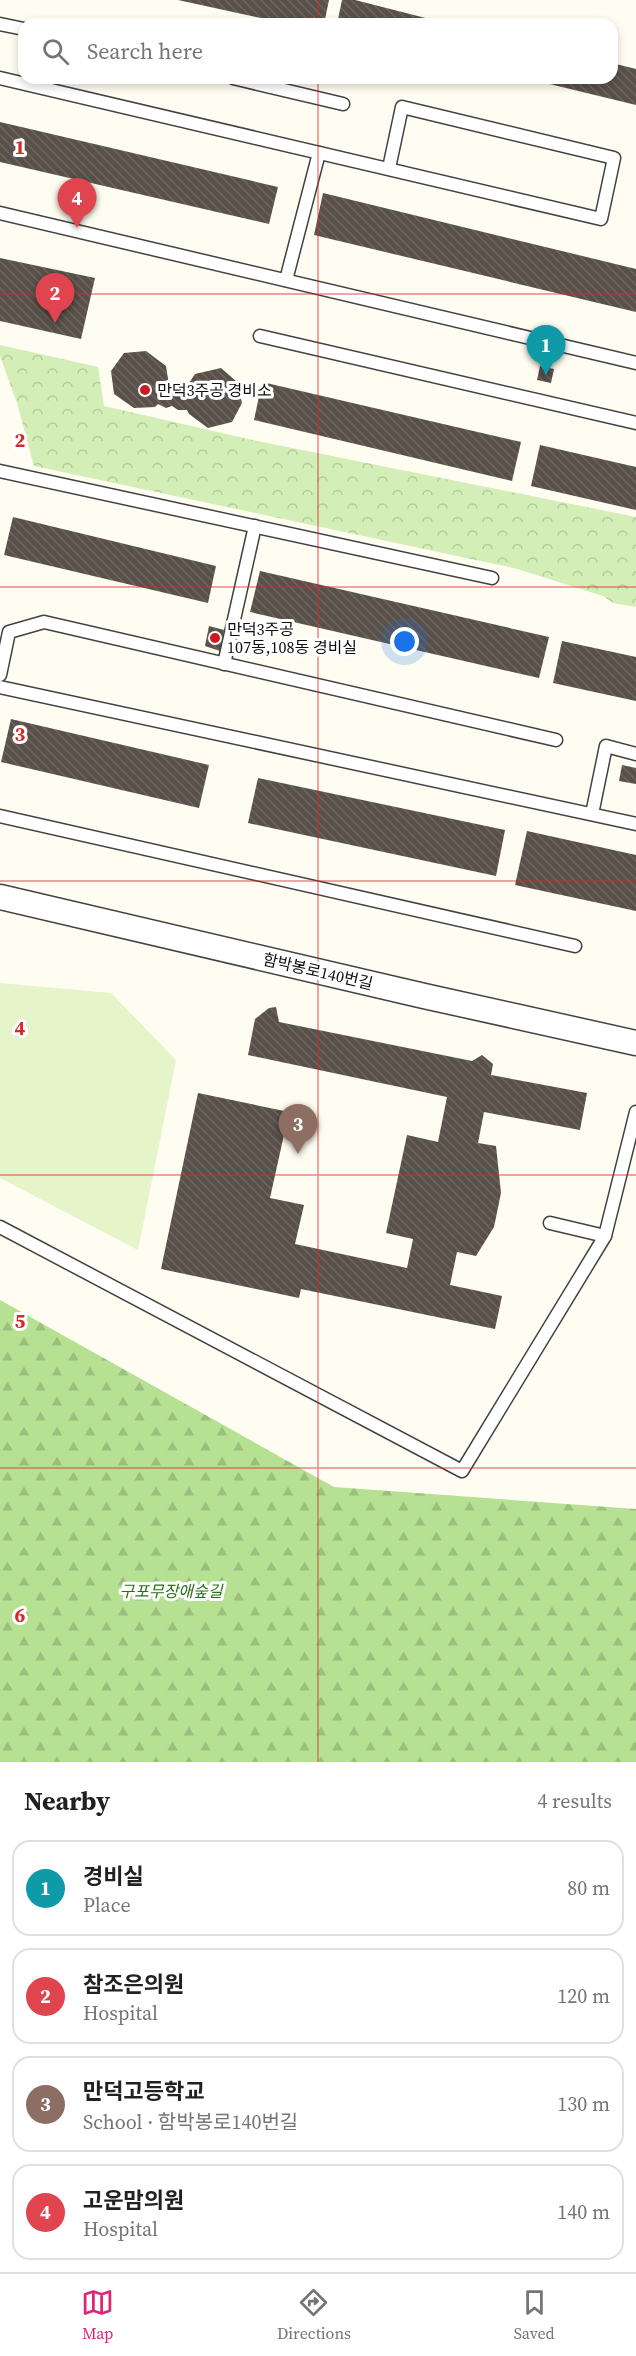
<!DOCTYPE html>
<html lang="en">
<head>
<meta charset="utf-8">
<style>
	body { margin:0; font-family:"Source Serif 4","Noto Sans KR",serif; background:#f2f2f2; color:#202124 }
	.you { position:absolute; left:405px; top:642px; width:21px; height:21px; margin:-15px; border:4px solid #fff; border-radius:50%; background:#1a73e8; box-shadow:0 0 0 9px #1a73e833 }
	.badge { display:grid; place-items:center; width:39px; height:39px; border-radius:50%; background:#db2777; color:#fff; font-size:20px; font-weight:700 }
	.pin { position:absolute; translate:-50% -50px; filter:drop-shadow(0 2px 3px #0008) }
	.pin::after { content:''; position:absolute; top:32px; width:21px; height:18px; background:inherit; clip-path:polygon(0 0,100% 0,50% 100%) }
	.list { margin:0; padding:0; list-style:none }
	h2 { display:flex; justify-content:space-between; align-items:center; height:78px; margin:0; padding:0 24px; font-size:26px }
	h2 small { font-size:20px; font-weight:400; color:#757577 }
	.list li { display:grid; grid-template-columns:39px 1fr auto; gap:18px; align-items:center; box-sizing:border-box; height:96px; margin:0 12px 12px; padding:0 12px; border:2px solid #e0e0e0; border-radius:18px }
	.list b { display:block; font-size:22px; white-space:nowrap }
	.list p { margin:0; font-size:20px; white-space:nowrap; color:#757577 }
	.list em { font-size:20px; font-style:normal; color:#757577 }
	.icon { flex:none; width:33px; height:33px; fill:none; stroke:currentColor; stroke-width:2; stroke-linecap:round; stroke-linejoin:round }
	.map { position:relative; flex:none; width:636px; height:1762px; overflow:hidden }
	.search { position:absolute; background:#fff; box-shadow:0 3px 9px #0003; left:18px; right:18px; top:18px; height:66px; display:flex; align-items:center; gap:15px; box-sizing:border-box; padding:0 21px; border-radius:18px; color:#757577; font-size:22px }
	.sheet { height:510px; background:#fff }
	nav { display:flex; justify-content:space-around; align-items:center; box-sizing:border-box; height:84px; border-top:2px solid #e0e0e0; background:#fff; font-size:16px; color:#757577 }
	nav a { display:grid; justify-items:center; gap:3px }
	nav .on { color:#db2777 }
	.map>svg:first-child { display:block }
</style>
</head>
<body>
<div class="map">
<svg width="636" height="1762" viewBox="0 0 636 1762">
	<defs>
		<pattern id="forest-firs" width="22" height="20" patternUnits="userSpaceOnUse" patternTransform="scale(1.5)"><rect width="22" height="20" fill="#b6e193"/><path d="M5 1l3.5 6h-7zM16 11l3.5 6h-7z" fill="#9bc07e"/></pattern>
		<pattern id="park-crowns" width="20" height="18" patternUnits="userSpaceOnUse" patternTransform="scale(1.5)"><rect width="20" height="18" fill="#d3eeb6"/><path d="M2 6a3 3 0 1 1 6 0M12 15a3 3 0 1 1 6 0" fill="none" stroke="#b4cb9b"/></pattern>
		<pattern id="building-back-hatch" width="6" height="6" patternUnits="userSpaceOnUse" patternTransform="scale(1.5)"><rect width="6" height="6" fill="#59504a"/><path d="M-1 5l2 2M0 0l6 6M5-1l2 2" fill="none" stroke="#6c6560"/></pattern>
	</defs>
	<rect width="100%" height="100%" fill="#fffcf1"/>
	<!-- forest -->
	<polygon fill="url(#forest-firs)" points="0,1300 334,1487 636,1509 636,1762 0,1762"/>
	<!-- park -->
	<polygon fill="url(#park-crowns)" points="0,345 98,367 104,406 262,442 636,517 636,607 613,603 603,596 514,568 34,466 17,403 0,356"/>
	<!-- pitch -->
	<polygon fill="#e5f4c9" points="0,983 111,993 176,1060 138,1250 0,1178"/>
	<!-- building -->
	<g fill="url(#building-back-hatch)">
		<polygon points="178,0 329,0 324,24 288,24"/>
		<polygon points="342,0 355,0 449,24 337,24"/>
		<polygon points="612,63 636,69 636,105 529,79 612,78"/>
		<polygon points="0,122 278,187 269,224 0,162"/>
		<polygon points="323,193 636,269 636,312 314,235"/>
		<polygon points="0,258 95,278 81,339 0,321"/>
		<polygon points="146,351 166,366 169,385 179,391 185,389 195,374 221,368 237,382 242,403 232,422 208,428 189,414 187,410 178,410 172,406 166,408 158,404 155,407 134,408 114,394 111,371 124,353"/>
		<polygon points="540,366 554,369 551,383 537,380"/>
		<polygon points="262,382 521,442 512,481 254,420"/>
		<polygon points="540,445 636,467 636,510 531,486"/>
		<polygon points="13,517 216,566 208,603 4,555"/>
		<polygon points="260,571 549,637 539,678 250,612"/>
		<polygon points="209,626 224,630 220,651 205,646"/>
		<polygon points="562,641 636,657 636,701 553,683"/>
		<polygon points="11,719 209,765 199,808 1,762"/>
		<polygon points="622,765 636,768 636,784 619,781"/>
		<polygon points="258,778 505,830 496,876 248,823"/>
		<polygon points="527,831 636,855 636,911 515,885"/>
		<polygon points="276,1007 279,1022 472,1061 482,1055 493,1064 491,1075 587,1093 580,1130 484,1112 478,1143 496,1146 501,1193 494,1227 476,1256 457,1252 450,1285 502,1296 495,1329 301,1289 299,1298 161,1269 198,1093 289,1112 270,1198 304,1205 295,1244 407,1268 413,1239 386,1233 407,1135 438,1142 447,1097 248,1055 255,1019 269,1008"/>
	</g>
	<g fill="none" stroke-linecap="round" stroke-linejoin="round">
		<defs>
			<g id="lane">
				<polyline points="0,24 24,29"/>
				<polyline points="0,78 601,219 614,158 402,107 389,168"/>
				<polyline points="233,78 343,104"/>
				<polyline points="0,213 636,363"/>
				<polyline points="286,280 319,153"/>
				<polyline points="260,336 636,423"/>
				<polyline points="0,471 492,578"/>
				<polyline points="224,664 255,526"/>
				<polyline points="0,675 9,632 44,622 556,740"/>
				<polyline points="0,687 636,824"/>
				<polyline points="592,814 606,746 636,754"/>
				<polyline points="0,816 575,946"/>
				<polyline points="550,1223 605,1236"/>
				<polyline points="0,1227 462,1471 605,1236 636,1112"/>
			</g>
			<polyline id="street" points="0,897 424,996 636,1043"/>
		</defs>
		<!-- lane casing -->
		<use href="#lane" stroke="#424242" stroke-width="15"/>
		<!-- street casing -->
		<use href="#street" stroke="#424242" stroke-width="27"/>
		<!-- lane -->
		<use href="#lane" stroke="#fff" stroke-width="12"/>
		<!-- street -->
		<use href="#street" stroke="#fff" stroke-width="24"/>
	</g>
	<!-- grid -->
	<path fill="none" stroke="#d62828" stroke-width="1.5" stroke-opacity="0.55" d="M318,0V24M318,78V1762M0,294H636M0,587H636M0,881H636M0,1175H636M0,1468H636"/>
	<!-- markers -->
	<g fill="#cf1821" stroke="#fff" stroke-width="2">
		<circle cx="145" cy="390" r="6"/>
		<circle cx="215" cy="638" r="6"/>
	</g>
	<g text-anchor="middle" stroke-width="6" stroke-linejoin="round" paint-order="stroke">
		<!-- poi labels -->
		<g font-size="16" fill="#0f0f0f" stroke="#fff" text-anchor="start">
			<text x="157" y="396">만덕3주공 경비소</text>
			<text x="227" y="635">만덕3주공<tspan x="227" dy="18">107동,108동 경비실</tspan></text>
		</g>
		<!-- street labels -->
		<g font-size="16" fill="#0f0f0f" stroke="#fff">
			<text transform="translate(318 971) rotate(13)" y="6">함박봉로140번길</text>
		</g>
		<!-- park labels -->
		<g font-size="16" font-style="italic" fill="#2a6f18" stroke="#fff">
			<text x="171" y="1597">구포무장애숲길</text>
		</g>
	</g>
	<g font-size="20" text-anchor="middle" font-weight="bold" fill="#d62828" stroke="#fff" stroke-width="6" stroke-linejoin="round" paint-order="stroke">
		<text x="20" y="154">1</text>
		<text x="20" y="447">2</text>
		<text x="20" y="741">3</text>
		<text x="20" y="1035">4</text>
		<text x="20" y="1328">5</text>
		<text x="20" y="1622">6</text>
	</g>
</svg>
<div class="you"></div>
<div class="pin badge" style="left:546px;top:375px;background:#0f9aa8">1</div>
<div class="pin badge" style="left:55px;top:323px;background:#e0444e">2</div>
<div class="pin badge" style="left:298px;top:1154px;background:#8d6e63">3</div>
<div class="pin badge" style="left:77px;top:228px;background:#e0444e">4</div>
<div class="search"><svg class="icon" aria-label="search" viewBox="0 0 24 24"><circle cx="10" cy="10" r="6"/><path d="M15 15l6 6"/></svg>Search here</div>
</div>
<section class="sheet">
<h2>Nearby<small>4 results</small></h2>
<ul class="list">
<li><span class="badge" style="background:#0f9aa8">1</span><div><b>경비실</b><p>Place</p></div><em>80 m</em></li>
<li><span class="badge" style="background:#e0444e">2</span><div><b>참조은의원</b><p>Hospital</p></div><em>120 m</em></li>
<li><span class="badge" style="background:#8d6e63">3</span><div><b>만덕고등학교</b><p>School · 함박봉로140번길</p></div><em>130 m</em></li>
<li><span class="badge" style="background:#e0444e">4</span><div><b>고운맘의원</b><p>Hospital</p></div><em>140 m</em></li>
</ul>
</section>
<nav>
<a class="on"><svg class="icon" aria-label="map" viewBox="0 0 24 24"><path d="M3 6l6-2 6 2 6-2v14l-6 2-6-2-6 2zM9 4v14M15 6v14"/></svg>Map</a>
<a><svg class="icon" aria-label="directions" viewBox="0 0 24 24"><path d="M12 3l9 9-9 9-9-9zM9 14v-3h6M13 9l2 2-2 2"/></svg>Directions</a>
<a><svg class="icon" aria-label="saved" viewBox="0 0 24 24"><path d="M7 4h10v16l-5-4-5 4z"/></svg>Saved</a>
</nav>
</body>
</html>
